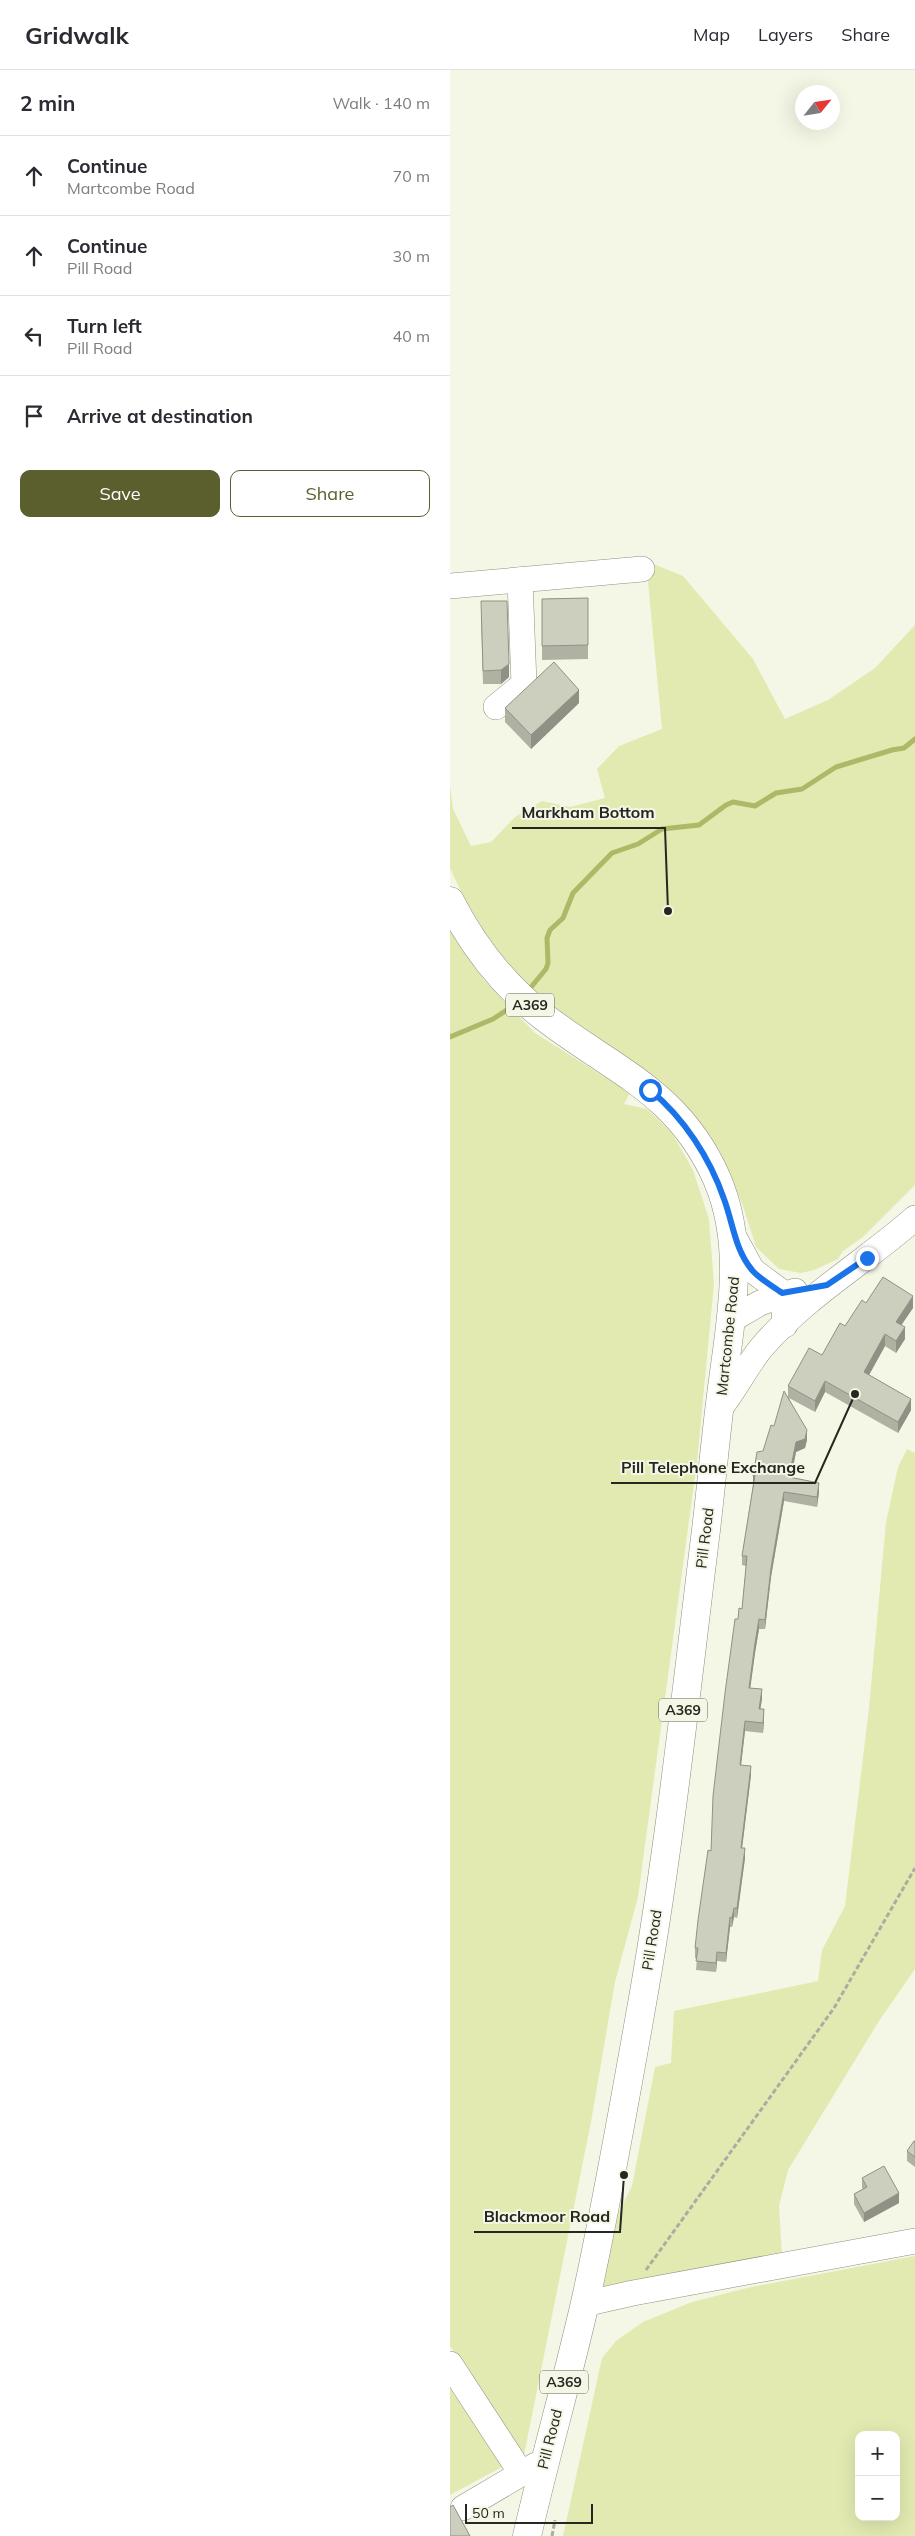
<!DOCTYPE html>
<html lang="en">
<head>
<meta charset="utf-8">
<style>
	body { margin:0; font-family:Mulish,sans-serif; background:#f7f7f7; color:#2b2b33 }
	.controls { position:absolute; right:15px; bottom:15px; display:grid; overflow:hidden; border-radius:10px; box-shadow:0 5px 20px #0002 }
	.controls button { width:45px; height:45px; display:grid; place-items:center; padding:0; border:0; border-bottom:1px solid #e1e1e2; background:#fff; color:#2b2b33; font:25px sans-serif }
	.compass { position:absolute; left:345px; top:15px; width:45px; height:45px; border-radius:50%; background:#fff; box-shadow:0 5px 20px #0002; rotate:60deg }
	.scale { position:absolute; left:15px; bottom:12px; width:128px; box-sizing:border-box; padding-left:5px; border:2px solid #262720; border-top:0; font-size:14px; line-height:18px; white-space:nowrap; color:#262720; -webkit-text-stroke:4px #f5f7e6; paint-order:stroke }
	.stop { position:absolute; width:15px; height:15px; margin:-11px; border:4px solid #1a73e8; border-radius:50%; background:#fff }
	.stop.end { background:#1a73e8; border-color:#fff; box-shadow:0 1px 5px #0008 }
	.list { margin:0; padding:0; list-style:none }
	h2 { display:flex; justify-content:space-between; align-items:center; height:65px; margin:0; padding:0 20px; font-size:21px }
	h2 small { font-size:16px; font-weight:400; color:#7c7c81 }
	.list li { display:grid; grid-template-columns:32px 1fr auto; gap:15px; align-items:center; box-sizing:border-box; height:80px; padding:0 20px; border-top:1px solid #e1e1e2 }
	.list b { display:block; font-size:19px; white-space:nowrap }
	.list p { margin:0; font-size:16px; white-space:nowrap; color:#7c7c81 }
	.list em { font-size:16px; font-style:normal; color:#7c7c81 }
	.actions { display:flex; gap:10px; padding:15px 20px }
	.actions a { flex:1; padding:11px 0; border:1px solid #5a5f2d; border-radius:10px; text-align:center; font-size:18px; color:#5a5f2d }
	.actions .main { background:#5a5f2d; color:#fff }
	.icon { flex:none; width:28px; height:28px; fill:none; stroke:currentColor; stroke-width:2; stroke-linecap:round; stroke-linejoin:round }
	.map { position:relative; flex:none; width:465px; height:2466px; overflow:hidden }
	header { display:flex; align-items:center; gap:30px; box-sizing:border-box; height:70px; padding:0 25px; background:#fff; border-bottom:1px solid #e1e1e2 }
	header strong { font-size:24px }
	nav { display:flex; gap:28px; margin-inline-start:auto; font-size:18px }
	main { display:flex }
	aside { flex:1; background:#fff }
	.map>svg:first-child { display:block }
</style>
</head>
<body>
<header>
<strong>Gridwalk</strong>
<nav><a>Map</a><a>Layers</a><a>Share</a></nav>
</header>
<main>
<aside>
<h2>2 min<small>Walk · 140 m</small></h2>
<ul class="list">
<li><svg class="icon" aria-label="ahead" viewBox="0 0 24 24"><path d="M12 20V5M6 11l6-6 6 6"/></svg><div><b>Continue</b><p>Martcombe Road</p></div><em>70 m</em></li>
<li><svg class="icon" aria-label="ahead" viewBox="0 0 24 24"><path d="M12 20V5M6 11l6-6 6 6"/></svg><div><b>Continue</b><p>Pill Road</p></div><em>30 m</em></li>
<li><svg class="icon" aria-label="left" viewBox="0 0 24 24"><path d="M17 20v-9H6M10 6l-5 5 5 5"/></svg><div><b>Turn left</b><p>Pill Road</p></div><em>40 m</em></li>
<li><svg class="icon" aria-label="arrive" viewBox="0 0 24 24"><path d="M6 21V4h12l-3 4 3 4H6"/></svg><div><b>Arrive at destination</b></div></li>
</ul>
<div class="actions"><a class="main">Save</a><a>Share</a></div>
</aside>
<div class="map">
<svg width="465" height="2466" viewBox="0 0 465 2466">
	<rect width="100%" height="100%" fill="#f5f7e6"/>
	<!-- green -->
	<g fill="#e2eab1" fill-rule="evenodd">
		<polygon points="196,491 233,506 303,589 335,649 378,630 425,598 465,555 465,1115 413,1167 393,1181 388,1189 364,1200 351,1203 329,1199 306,1177 293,1136 270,1081 232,1031 210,1010 126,953 86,922 71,909 40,871 15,830 0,798 0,715 3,739 21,776 41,772 65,747 92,731 120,737 155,728 147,699 169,676 212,659"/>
		<polygon points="0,860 34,910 85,963 180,1023 174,1034 197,1039 222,1063 243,1100 259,1149 264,1214 247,1392 188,1827 165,1912 141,2052 74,2385 0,2276"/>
		<polygon points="457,1379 465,1383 465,1899 429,1951 338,2100 329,2136 332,2186 151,2219 159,2170 168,2144 182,2116 205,1997 221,1993 224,1941 368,1911 372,1880 395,1836 419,1638 436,1452 448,1397"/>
		<path d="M465,2186V2466H113L152,2288L166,2271L193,2252L242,2232L301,2217ZM409,2365H446V2447H409Z"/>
		<polygon points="0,2313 54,2396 0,2425"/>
	</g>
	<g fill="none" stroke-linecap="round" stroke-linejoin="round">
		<!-- stream -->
		<g stroke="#afb867" stroke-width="5">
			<polyline points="77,922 96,899 98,893 97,868 100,860 113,848 123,823 162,783 188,774 212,759 249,755 276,735 283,732 305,736 326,723 352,719 386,697 442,680 454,678 465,669"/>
			<polyline points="0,967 43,949 66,934"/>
		</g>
		<defs>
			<g id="minor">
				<polyline points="0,516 192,499"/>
				<polyline points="46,637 74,614 70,510"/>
				<polyline points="283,1165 302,1200 333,1223 335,1255"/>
				<polyline points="281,1250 310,1233 345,1221"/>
				<path d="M271,1337C286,1318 297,1295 312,1277C356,1226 415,1192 465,1148"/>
				<polyline points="134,2234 183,2223 465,2171"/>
				<polyline points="0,2294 71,2403"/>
				<polyline points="13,2438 86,2395"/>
			</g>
			<path id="major" d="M0,831C23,876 54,916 94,947C164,1001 229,1022 267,1109C295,1174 282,1242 273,1310C266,1360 262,1410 256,1460C236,1622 219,1784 190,1945C173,2041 156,2138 135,2233C117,2311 95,2388 77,2466"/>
		</defs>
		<!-- minor casing -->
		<use href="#minor" stroke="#8e9080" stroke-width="26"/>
		<!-- major casing -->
		<use href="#major" stroke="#8e9080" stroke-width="29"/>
		<!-- path -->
		<g stroke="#acada0" stroke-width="3" stroke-dasharray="5 2.5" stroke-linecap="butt">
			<polyline points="196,2200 384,1938 465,1798"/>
			<polyline points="102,2466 105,2450"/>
		</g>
		<!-- minor -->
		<use href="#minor" stroke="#fff" stroke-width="25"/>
		<!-- major -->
		<use href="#major" stroke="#fff" stroke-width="28"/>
	</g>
	<!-- wall -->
	<g fill="#afb2a3">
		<polygon points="138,528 138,589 92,590 92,529"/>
		<polygon points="31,545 59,607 51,614 33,614"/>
		<polygon points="129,633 81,679 55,652 55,638"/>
		<polygon points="416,1233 463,1238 451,1255 455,1269 446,1283 435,1276 419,1305 461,1340 448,1363 375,1322 365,1342 339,1328 357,1370 355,1378 346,1382 341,1408 369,1422 367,1437 334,1431 321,1507 315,1559 309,1559 305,1583 300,1618 312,1629 310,1639 314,1649 313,1663 295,1661 291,1695 301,1705 292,1778 295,1788 287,1848 284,1847 282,1857 280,1857 276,1892 267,1891 266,1902 246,1900 247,1888 245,1888 245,1878 261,1781 288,1549 292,1539 296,1496 292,1495 292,1486 303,1415 313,1381 338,1327 338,1316 372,1285 395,1256"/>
		<polygon points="465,2071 465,2097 457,2091 457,2081"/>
		<polygon points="412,2108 449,2133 414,2152 404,2134 404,2124 413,2119 412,2118"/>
	</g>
	<!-- shaded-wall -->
	<g fill="#8f9185">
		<polygon points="59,594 59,607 51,614 51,600"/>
		<polygon points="129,620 129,633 81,679 81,665"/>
		<polygon points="463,1226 463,1238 446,1263 446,1252"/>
		<polygon points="455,1257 455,1269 446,1283 446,1271"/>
		<polygon points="435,1264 435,1276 414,1314 414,1302"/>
		<polygon points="375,1311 375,1322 365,1342 365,1331"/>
		<polygon points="461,1329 461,1340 448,1363 448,1352"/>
		<polygon points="357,1360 357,1370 355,1378 346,1382 339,1417 339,1407 346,1372"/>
		<polygon points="305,1405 305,1415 303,1415 303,1406"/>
		<polygon points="369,1413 369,1422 367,1437 367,1427"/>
		<polygon points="334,1422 334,1431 321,1507 315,1559 315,1550 321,1498"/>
		<polygon points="309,1549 309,1559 305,1583 299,1628 299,1618 305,1573"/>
		<polygon points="312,1619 312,1629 309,1648 309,1639"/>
		<polygon points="314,1639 314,1649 313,1663 313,1653"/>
		<polygon points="295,1651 295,1661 290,1704 290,1695"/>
		<polygon points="301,1696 301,1705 291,1787 291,1778"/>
		<polygon points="295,1778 295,1788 287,1848 287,1838"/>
		<polygon points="284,1838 284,1847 282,1857 282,1848"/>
		<polygon points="280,1847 280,1857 276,1892 276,1883"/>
		<polygon points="267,1882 267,1891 266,1902 266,1893"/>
		<polygon points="449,2123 449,2133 414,2152 414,2143"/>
	</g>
	<!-- building -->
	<g fill="#cccfbe" stroke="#8f9185">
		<polygon points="138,528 138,575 92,576 92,529"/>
		<polygon points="31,531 57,531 59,594 51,600 33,601"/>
		<polygon points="104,592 129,620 81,665 55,638"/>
		<polygon points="433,1207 463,1226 446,1252 455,1257 446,1271 435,1264 414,1302 461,1329 448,1352 375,1311 365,1331 338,1316 359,1278 372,1285 390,1253 395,1256 412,1230 416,1233"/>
		<polygon points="334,1321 357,1360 355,1369 346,1372 339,1407 369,1413 367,1427 334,1422 321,1498 315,1550 309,1549 305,1573 299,1618 312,1619 309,1639 314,1639 313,1653 295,1651 290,1695 301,1696 291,1778 295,1778 287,1838 284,1838 282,1848 280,1847 276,1883 267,1882 266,1893 246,1891 248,1878 245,1878 248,1850 258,1780 261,1781 263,1726 275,1623 285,1549 288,1549 289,1538 292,1539 297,1486 292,1486 305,1405 303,1406 307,1382 313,1381 321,1355 324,1356"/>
		<polygon points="464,2071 465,2071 465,2087 457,2081"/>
		<polygon points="434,2096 449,2123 414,2143 404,2124 417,2117 412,2108"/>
		<polygon points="3,2435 20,2466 0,2466 0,2437"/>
	</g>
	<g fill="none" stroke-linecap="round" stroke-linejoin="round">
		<!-- route -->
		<path stroke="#1a73e8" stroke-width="6" d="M200,1020C234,1048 260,1088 274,1129C283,1153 285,1180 302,1200C309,1209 323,1216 332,1223L377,1215L417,1188"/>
	</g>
	<g text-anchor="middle" stroke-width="4" stroke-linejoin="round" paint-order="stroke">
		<!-- shield labels -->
		<g fill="#f5f7e6" stroke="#64655b" stroke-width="1">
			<rect x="56" y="923.5" width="48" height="23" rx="4"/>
			<rect x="209" y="1628.5" width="48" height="23" rx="4"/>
			<rect x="90" y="2300.5" width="48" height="23" rx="4"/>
		</g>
		<g font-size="14" font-weight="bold" fill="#262720">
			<text x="80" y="940">A369</text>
			<text x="233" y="1645">A369</text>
			<text x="114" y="2317">A369</text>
		</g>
		<!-- street labels -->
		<g font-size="15" fill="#262720" stroke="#f5f7e6">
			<text transform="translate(278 1266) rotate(-84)" y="5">Martcombe Road</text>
			<text transform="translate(255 1468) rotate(-83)" y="5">Pill Road</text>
			<text transform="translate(202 1870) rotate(-81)" y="5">Pill Road</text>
			<text transform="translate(100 2369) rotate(-76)" y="5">Pill Road</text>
		</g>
	</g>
	<!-- callouts -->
	<path fill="none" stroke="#262720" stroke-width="2" d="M218 841L215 758H62M405 1324L365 1413H161M174 2105L170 2162H24"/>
	<g fill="#262720" stroke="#f5f7e6" stroke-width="2">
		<circle cx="218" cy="841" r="5"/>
		<circle cx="405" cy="1324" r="5"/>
		<circle cx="174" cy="2105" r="5"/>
	</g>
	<g font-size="16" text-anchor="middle" font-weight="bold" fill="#262720" stroke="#f5f7e6" stroke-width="4" stroke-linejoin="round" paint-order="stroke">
		<text x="138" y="748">Markham Bottom</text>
		<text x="263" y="1403">Pill Telephone Exchange</text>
		<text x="97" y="2152">Blackmoor Road</text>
	</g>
</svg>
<div class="controls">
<button>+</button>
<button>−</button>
</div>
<svg class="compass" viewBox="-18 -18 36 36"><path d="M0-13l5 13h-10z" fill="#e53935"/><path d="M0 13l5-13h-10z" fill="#7c7c81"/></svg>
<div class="scale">50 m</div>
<div class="stop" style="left:200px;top:1020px"></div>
<div class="stop end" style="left:417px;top:1188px"></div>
</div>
</main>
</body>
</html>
